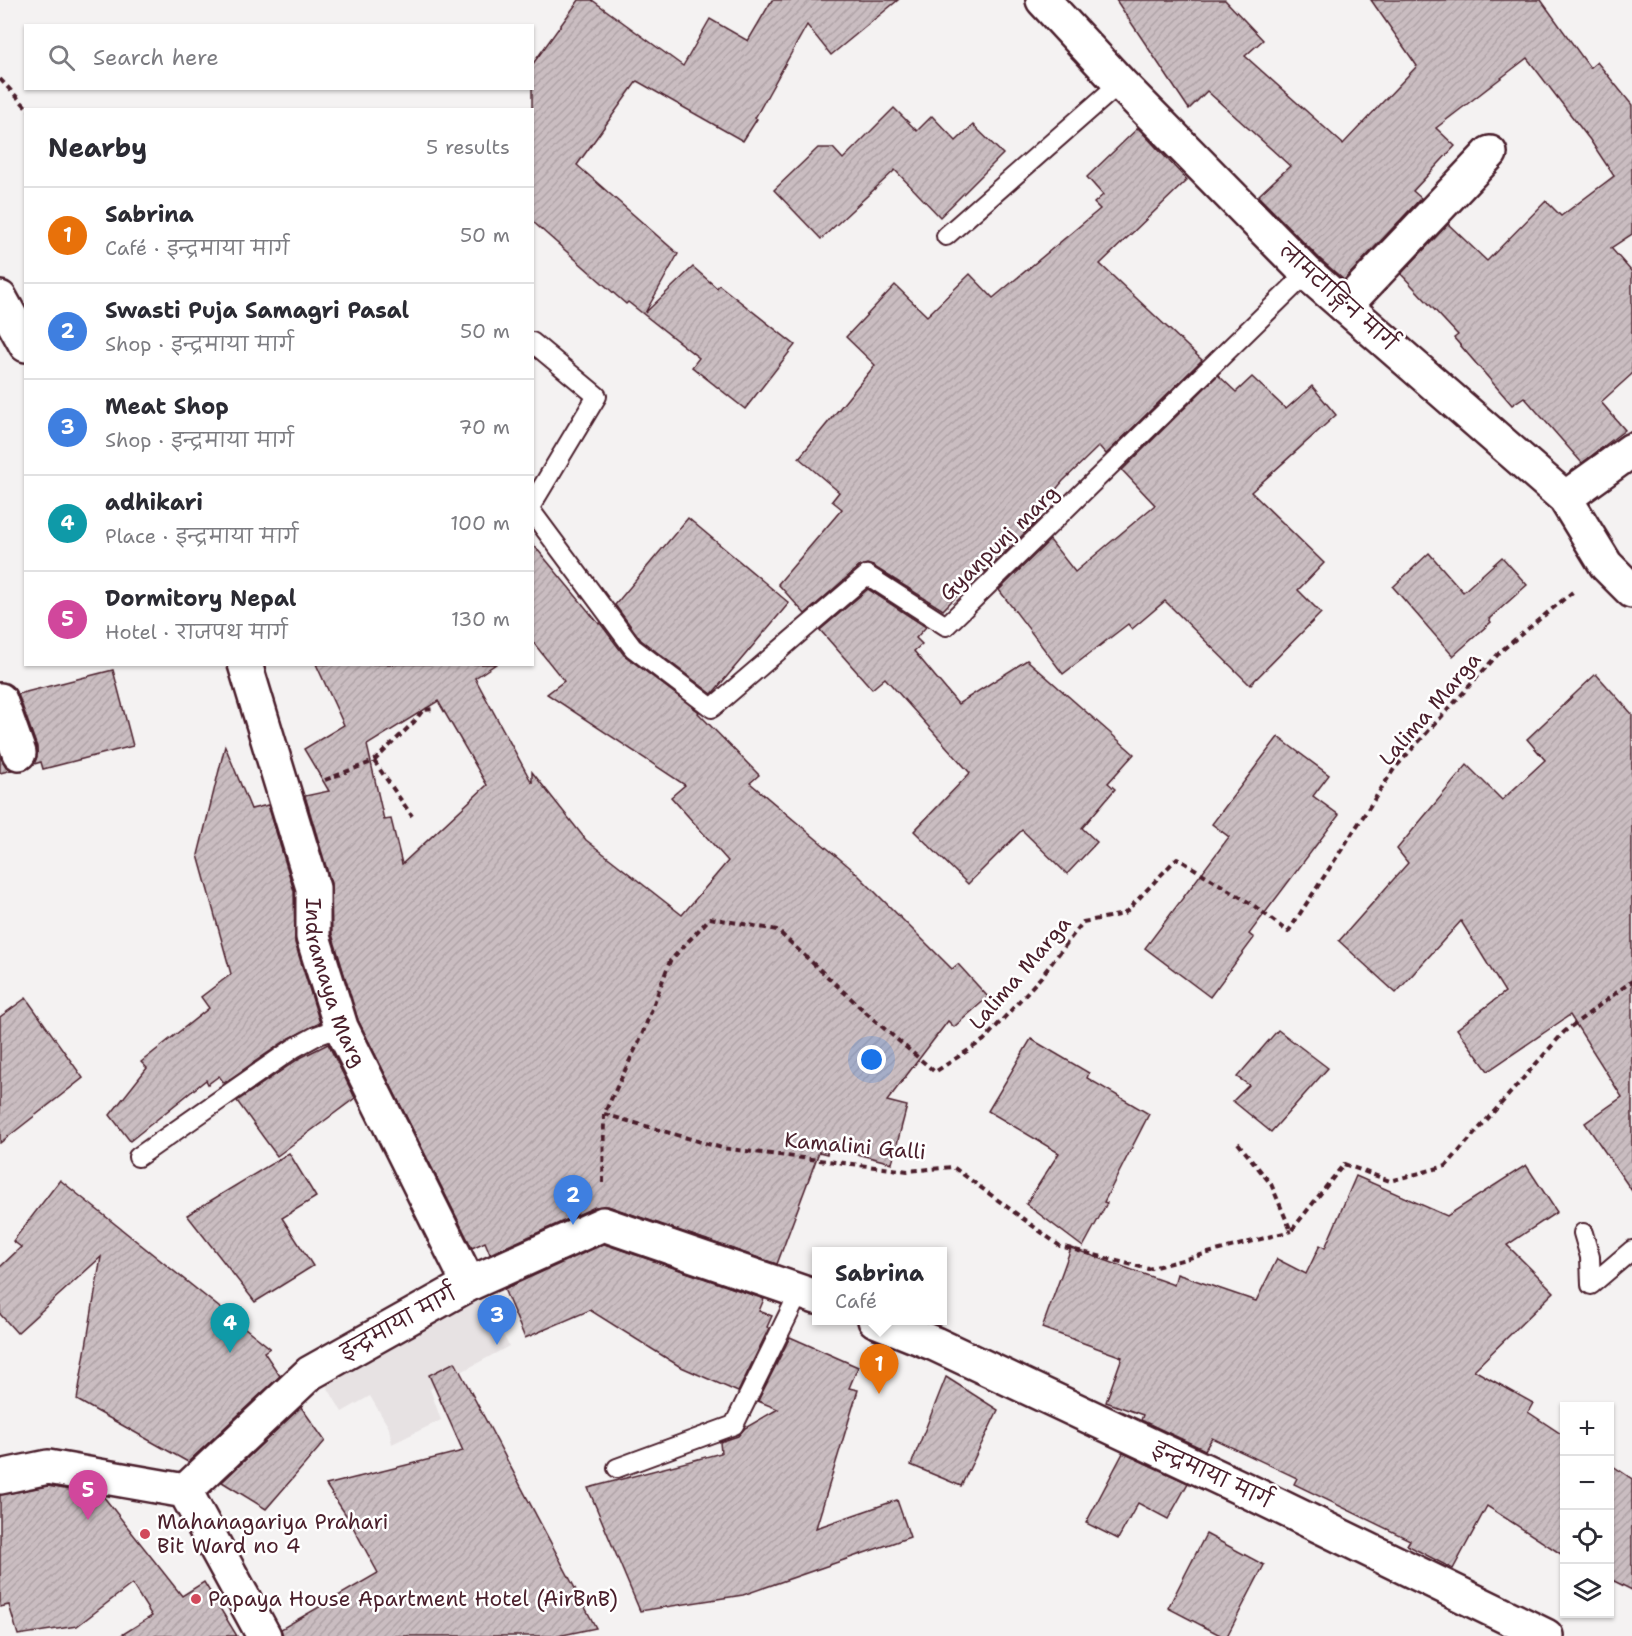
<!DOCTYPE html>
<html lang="en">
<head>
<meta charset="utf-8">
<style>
	body { margin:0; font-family:"Shantell Sans","Playpen Sans Deva",sans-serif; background:#f2f2f3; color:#2b2b33 }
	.controls { position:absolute; right:18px; bottom:18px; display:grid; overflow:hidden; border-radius:0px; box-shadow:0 2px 4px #0004 }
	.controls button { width:54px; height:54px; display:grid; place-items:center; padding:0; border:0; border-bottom:2px solid #e1e1e2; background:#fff; color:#2b2b33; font:30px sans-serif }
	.you { position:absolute; left:872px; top:1060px; width:21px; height:21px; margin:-15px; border:4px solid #fff; border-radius:50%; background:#1a73e8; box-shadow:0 0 0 9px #1a73e833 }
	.badge { display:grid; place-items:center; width:39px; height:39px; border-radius:50%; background:#7c3aed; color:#fff; font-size:20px; font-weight:700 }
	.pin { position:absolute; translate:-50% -50px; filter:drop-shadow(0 2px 3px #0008) }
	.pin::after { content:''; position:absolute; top:32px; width:21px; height:18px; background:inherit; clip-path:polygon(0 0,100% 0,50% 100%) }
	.popup { position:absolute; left:812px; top:1247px; width:135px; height:78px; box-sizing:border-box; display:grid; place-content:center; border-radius:0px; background:#fff; filter:drop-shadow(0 2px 4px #0005); font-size:20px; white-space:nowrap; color:#7c7c81 }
	.popup b { font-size:22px; color:#2b2b33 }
	.popup::after { content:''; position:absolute; left:50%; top:100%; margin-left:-12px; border:12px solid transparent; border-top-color:#fff }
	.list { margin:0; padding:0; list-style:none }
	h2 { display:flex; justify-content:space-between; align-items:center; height:78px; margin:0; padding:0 24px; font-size:26px }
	h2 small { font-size:20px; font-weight:400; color:#7c7c81 }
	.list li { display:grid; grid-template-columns:39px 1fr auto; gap:18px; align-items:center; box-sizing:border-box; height:96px; padding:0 24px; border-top:2px solid #e1e1e2 }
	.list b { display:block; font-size:22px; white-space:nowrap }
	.list p { margin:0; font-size:20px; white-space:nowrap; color:#7c7c81 }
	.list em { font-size:20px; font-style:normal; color:#7c7c81 }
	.icon { flex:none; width:33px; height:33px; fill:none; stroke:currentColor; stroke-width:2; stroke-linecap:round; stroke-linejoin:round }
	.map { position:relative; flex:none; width:1632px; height:1636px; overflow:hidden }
	.search { position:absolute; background:#fff; box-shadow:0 2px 4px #0004; left:24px; top:24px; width:510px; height:66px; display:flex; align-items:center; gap:15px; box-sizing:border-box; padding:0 21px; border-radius:0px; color:#7c7c81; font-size:22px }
	.panel { position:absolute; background:#fff; box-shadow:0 2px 4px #0004; left:24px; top:108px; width:510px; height:558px; border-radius:0px }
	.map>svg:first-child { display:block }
</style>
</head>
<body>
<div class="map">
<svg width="1632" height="1636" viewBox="0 0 1632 1636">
	<defs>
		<pattern id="building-hatch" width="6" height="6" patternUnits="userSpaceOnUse" patternTransform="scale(1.5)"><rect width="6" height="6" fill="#cabdc1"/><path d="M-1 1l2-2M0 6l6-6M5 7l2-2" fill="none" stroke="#afa2a6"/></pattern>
	</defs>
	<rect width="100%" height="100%" fill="#f4f2f2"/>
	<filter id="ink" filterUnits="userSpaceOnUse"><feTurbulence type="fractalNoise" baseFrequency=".0167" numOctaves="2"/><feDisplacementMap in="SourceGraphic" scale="12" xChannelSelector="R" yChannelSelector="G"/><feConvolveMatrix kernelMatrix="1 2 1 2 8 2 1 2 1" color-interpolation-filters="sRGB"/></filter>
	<g filter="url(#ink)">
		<!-- built -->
		<polygon fill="#e7e2e3" points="479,1290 509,1346 430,1389 441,1420 392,1444 389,1428 370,1396 342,1412 325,1383"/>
		<!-- building -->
		<g fill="url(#building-hatch)" stroke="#4a1f2b" stroke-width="1.5" fill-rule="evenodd">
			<polygon points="579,0 592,0 683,66 710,19 748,41 772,0 898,0 831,55 807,25 755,118 757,119 743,141 637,81 577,165 678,254 645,313 693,267 717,288 719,285 795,345 745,409 692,367 699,358 628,302 626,304 532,221 532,65"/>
			<polygon points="1116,0 1225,0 1263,40 1245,56 1343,144 1417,66 1371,0 1541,0 1590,68 1597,62 1632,105 1632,234 1611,248 1632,272 1632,374 1601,402 1625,430 1582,463 1524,397 1512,405 1454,338 1458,335 1401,274 1448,224 1487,261 1546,201 1561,216 1614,176 1590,140 1527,58 1436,128 1455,146 1413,191 1421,198 1344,280 1320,259 1258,196 1290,166 1207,91 1189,109"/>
			<polygon points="894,108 917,131 932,116 956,141 973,125 1003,154 940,217 895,170 821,239 774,190 818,148 833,148 843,159"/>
			<polygon points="1138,128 1187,180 1100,264 1202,360 1106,454 1099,446 1063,481 1033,517 1036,522 985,572 983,569 943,610 873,566 867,564 860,566 805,614 778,584 842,509 832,501 839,492 799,458 875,365 846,337 895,285 927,316 970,274 993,298 1100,209 1094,203 1103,195 1087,177"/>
			<polygon points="1218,375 1236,392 1252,377 1286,409 1312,386 1336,415 1251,492 1324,563 1298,590 1321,613 1250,685 1165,601 1132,629 1128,624 1063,674 999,590 1050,540 1075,572 1155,505 1122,470"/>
			<polygon points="688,518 789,603 712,694 641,640 615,605"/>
			<path d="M532,543L599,624L600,623L624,655L699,712L698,713L759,775L750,783L853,870L952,969L958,964L988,997L954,1027L948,1021L887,1101L907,1106L892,1163L829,1147L827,1154L819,1152L777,1264L608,1206L595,1207L490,1254L485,1242L472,1248L358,1020L332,934L331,883L305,796L329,791L304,749L344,725L316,664H496L475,678L532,783V772L586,840L682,915L728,861L671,797L685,785L547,694L564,681L532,641ZM438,701L487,785L402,864L391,819L384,820L367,745Z"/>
			<polygon points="1429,553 1463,592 1502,557 1527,585 1489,619 1491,622 1453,656 1393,587"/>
			<polygon points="868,589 926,627 916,638 922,644 914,651 958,704 1027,660 1134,754 1108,783 1115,789 1082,828 1097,842 1067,874 1022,830 968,884 914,831 970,773 885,678 872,689 820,630"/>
			<polygon points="113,670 133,746 43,769 41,762 34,764 37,756 37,747 18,694"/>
			<polygon points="1596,674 1632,714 1632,1191 1585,1123 1622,1097 1570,1015 1488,1071 1457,1029 1505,992 1461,921 1396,993 1339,941 1408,863 1397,849 1467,765 1502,800 1545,760 1527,739"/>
			<polygon points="1278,737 1329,775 1313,796 1339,815 1249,934 1254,938 1210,997 1145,948 1229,837 1212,824"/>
			<polygon points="225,746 251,809 268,805 294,891 295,943 320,1023 288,1039 224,1083 219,1076 208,1084 206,1080 130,1141 110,1115 147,1068 141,1062 209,1008 201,997 231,974 198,855"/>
			<polygon points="0,756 6,767 12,770 0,773"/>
			<polygon points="26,998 83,1078 0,1143 0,1017"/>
			<polygon points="1278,1030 1328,1068 1271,1132 1233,1101 1249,1085 1237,1077"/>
			<polygon points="1031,1039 1089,1073 1087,1078 1149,1114 1104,1202 1107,1203 1083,1247 1026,1204 1059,1153 988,1111"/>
			<polygon points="328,1044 355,1098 277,1156 237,1101 300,1058"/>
			<polygon points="289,1153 316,1197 282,1218 313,1266 255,1302 187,1215"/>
			<polygon points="1526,1165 1557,1212 1507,1245 1554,1292 1474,1370 1533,1403 1528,1412 1564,1436 1564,1556 1487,1506 1453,1569 1407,1545 1410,1540 1294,1484 1297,1478 1212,1438 1205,1450 1141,1420 1143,1415 1106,1402 1122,1357 1042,1328 1071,1248 1174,1285 1177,1274 1256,1301 1277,1259 1306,1274 1320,1245 1325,1248 1356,1176 1447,1216"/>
			<polygon points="60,1180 270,1348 264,1352 280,1376 188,1462 77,1400 101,1257 17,1333 0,1314 0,1267 21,1247 13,1241"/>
			<polygon points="604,1244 764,1299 759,1311 772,1316 767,1327 769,1328 738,1392 679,1366 590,1310 525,1338 504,1289"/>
			<polygon points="790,1337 858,1367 849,1388 858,1390 816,1528 897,1500 910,1537 743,1595 640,1611 588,1488 721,1453 720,1442 738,1436 745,1428 778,1409 758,1401"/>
			<polygon points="455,1362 596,1628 558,1636 283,1636 281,1629 378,1573 348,1518 326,1485 463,1451 429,1375"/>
			<polygon points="946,1377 998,1410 961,1486 911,1465"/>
			<polygon points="301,1407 325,1441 266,1509 222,1482"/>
			<polygon points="1123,1453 1188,1483 1168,1519 1138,1503 1118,1539 1086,1523"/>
			<polygon points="1610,1464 1632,1479 1632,1590 1610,1579"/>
			<polygon points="48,1486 103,1496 182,1596 204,1582 237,1636 120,1636 152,1616 132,1584 77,1626 18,1635 9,1605 0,1607 0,1495"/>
			<polygon points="1206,1534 1264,1565 1227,1636 1222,1636 1168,1608"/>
		</g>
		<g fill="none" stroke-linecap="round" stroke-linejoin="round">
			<defs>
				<g id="service">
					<polyline points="946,236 1120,83"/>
					<polyline points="532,342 597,396 532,504"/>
					<polyline points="532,512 633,648 712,708 867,575 946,626 1307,273"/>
					<polyline points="138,1157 294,1048 316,1036 341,1027"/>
					<polyline points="1583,1233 1590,1257 1591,1285 1632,1250"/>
					<polyline points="617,1468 734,1425 800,1291"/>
				</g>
				<g id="minor">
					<polyline points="0,298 26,345"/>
					<polyline points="1345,306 1490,153"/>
					<polyline points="1565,498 1632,450"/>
					<path id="s1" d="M245,664L313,888V937L341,1027L469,1284"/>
					<polyline points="0,700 19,753"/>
					<polyline points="875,1320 935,1344 1252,1493 1546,1636"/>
					<polyline points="0,1477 48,1467 185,1491 264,1636"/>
					<polyline points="185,1491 310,1373 469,1284 603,1224 816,1297"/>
				</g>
				<polyline id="tertiary" points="1043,0 1120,83 1307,273 1565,498 1606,565 1632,591"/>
			</defs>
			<!-- service casing -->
			<use href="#service" stroke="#4a1f2b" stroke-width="22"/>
			<!-- minor casing -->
			<use href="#minor" stroke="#4a1f2b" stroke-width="38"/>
			<!-- tertiary casing -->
			<use href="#tertiary" stroke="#4a1f2b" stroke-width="38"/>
			<!-- path -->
			<g stroke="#4a1f2b" stroke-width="4" stroke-dasharray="6 4.5" stroke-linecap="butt">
				<polyline points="0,79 29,110"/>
				<polyline points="374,761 412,816"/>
				<polyline points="325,780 374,761 414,722 423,710 434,709"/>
				<polyline points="604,1114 722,1148 908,1171 953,1167 1060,1246 1148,1269 1291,1231"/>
				<polyline points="1238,1143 1271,1184 1291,1231 1344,1164 1390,1181 1446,1166 1564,1032 1632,981"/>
				<polyline points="603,1183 604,1114 642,1035 670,961 710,918 777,930 872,1018 935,1072 984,1040 1041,977 1083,922 1124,914 1177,858 1253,905 1288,932 1394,769 1501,651 1575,590"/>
			</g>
			<!-- service -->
			<use href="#service" stroke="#fff" stroke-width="18"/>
			<!-- minor -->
			<use href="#minor" stroke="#fff" stroke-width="33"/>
			<!-- tertiary -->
			<use href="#tertiary" stroke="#fff" stroke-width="33"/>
		</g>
	</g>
	<!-- markers -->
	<g fill="#d1495b" stroke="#fff" stroke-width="2">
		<circle cx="145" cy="1534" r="6"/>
		<circle cx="196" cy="1599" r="6"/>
	</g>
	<g text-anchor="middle" stroke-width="5" stroke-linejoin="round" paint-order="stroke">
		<!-- street labels -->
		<g font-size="21" fill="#4a1f2b" stroke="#fff">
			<text transform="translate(1338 297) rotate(42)" y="7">लामटाङ्गिन मार्ग</text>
			<text transform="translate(999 543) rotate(-44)" y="7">Gyanpunj marg</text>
			<text transform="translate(1430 709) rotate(-49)" y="7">Lalima Marga</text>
			<text transform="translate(1020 973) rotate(-49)" y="7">Lalima Marga</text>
			<text dy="7" stroke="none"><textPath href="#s1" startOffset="332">Indramaya Marg</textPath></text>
			<text transform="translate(855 1146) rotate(5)" y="7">Kamalini Galli</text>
			<text transform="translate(398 1323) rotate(-29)" y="7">इन्द्रमाया मार्ग</text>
			<text transform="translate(1212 1475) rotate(25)" y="7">इन्द्रमाया मार्ग</text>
		</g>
		<!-- poi labels -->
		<g font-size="21" fill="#4a1f2b" stroke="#fff" text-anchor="start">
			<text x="157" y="1529">Mahanagariya Prahari<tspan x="157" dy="24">Bit Ward no 4</tspan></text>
			<text x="208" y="1606">Papaya House Apartment Hotel (AirBnB)</text>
		</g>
	</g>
</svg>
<div class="controls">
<button>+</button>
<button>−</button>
<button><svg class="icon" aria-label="locate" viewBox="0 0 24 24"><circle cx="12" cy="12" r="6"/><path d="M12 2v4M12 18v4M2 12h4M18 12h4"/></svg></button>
<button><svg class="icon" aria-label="layers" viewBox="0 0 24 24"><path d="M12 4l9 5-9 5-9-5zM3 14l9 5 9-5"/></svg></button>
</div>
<div class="you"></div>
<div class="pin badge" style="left:879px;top:1394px;background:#e8710a">1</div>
<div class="popup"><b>Sabrina</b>Café</div>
<div class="pin badge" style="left:573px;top:1225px;background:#3f7fe0">2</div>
<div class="pin badge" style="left:497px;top:1345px;background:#3f7fe0">3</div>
<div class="pin badge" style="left:230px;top:1353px;background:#0f9aa8">4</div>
<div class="pin badge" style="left:88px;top:1520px;background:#d1479c">5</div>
<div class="search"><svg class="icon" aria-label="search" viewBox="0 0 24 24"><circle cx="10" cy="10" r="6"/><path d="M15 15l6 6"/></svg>Search here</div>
<section class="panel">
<h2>Nearby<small>5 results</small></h2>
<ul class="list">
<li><span class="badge" style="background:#e8710a">1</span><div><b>Sabrina</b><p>Café · इन्द्रमाया मार्ग</p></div><em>50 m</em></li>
<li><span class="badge" style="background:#3f7fe0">2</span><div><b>Swasti Puja Samagri Pasal</b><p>Shop · इन्द्रमाया मार्ग</p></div><em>50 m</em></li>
<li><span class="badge" style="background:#3f7fe0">3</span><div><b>Meat Shop</b><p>Shop · इन्द्रमाया मार्ग</p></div><em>70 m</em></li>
<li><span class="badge" style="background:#0f9aa8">4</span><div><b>adhikari</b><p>Place · इन्द्रमाया मार्ग</p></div><em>100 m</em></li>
<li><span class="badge" style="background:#d1479c">5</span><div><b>Dormitory Nepal</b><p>Hotel · राजपथ मार्ग</p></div><em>130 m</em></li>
</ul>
</section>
</div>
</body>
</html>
